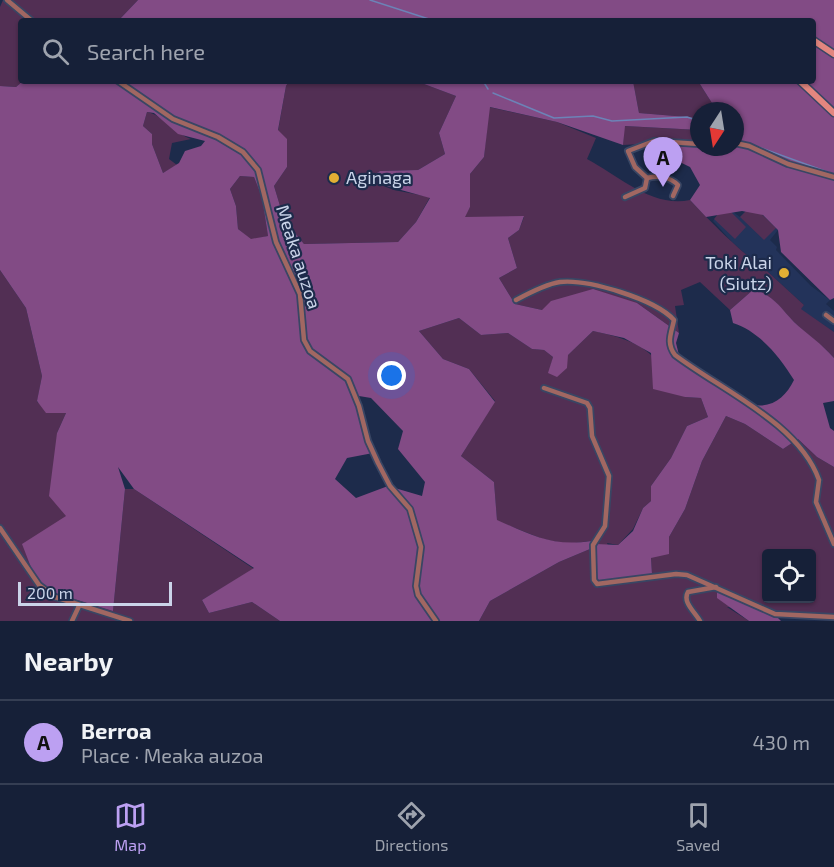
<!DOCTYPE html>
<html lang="en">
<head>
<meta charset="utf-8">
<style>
	body { margin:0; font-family:"Exo 2",sans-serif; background:#1f2840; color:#f1f3f6 }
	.controls { position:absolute; right:18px; bottom:18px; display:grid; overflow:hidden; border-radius:6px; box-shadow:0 2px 4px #0004 }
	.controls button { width:54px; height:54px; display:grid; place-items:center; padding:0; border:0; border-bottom:2px solid #353e53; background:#162038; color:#f1f3f6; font:30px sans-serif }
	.compass { position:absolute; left:690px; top:102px; width:54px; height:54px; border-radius:50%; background:#162038; box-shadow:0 2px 4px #0004; rotate:192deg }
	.scale { position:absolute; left:18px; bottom:15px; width:154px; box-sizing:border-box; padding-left:6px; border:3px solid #cad4e9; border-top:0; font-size:16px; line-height:21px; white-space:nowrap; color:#cad4e9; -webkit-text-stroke:4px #1d2b4b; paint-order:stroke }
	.you { position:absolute; left:392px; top:376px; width:21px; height:21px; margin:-15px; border:4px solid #fff; border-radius:50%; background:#1a73e8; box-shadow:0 0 0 9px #1a73e833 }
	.badge { display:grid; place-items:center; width:39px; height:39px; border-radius:50%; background:#bca0f2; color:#111; font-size:20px; font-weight:700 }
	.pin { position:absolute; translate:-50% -50px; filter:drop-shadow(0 2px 3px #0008) }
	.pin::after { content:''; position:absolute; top:32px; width:21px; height:18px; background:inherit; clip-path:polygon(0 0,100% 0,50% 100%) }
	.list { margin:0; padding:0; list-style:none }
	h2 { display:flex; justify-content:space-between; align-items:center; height:78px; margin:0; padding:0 24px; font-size:26px }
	h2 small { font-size:20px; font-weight:400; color:#9ea3ae }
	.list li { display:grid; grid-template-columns:39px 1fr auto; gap:18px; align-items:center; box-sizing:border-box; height:84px; padding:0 24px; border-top:2px solid #353e53 }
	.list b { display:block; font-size:22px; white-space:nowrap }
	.list p { margin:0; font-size:20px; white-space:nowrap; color:#9ea3ae }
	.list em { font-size:20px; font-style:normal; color:#9ea3ae }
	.icon { flex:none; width:33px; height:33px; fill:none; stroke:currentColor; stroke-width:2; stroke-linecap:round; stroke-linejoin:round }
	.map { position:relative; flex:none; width:834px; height:621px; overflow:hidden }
	.search { position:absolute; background:#162038; box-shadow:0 2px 4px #0004; left:18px; right:18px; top:18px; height:66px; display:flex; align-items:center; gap:15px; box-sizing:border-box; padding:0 21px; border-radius:6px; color:#9ea3ae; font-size:22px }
	.sheet { height:162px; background:#162038 }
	nav { display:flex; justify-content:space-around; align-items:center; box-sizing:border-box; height:84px; border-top:2px solid #353e53; background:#162038; font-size:16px; color:#9ea3ae }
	nav a { display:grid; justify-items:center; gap:3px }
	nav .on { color:#bca0f2 }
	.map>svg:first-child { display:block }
</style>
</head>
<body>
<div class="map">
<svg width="834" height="621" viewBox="0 0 834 621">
	<rect width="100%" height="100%" fill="#1d2b4b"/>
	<!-- built -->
	<polygon fill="#23335a" points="752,205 778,230 770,240 777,247 776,250 811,286 830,300 826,304 834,311 834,332 800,309 804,305 755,260 751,259 732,242 713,221 725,206 740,217"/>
	<!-- green -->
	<g fill="#522f54" fill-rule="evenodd">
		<polygon points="3,0 138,0 118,21 21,21 23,81 16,87 0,86 0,7"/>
		<polygon points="289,81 416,81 456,96 439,133 445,154 418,170 380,171 365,179 394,190 430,197 416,222 398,242 304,244 284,219 274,186 287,167 278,131 286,86"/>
		<polygon points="698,81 717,111 699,111 699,118 639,113 633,81"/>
		<path d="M489,107L557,122L596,138L587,159C619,176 652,208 690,200C699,210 746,258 755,260L804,305L801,309L834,332V358C822,344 807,335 794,322C779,307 775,297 754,289L730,310L700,282L681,290L684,305L675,306L679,333L637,303L542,310L515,304L499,278L517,268L508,238L519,230L524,217H464L470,207V174L484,157Z"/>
		<path d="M147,112C163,115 174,133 191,139L172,143L169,159L177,165L163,173L152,144V134L143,126Z"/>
		<polygon points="624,126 699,130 699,147 658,143 623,145"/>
		<polygon points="240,176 254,177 262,196 268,236 251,240 238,229 236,206 230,189"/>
		<polygon points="752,205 776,228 764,240 740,217"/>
		<polygon points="725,206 746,227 735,239 714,219"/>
		<polygon points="0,270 26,308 42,376 37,402 66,413 57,433 67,516 113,611 125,489 134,489 254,569 202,600 209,613 252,602 280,621 0,621"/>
		<path d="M459,318L481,335L508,333L532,349L544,350L553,357L549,373L593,331C649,343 652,353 685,397L701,398L708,417L687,426L671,458L651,486V501L643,508L633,529L618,545L607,543L621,579L652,574L651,558L669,537L685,509L702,461L726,416L745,424L783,449L798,439L817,457L834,467V616L727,607L749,621H479L490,601L559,562L590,549L591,541L567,544L543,539L497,521L494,482L461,456L495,401L469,369L443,359L419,331ZM766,554H812V598H766Z"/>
	</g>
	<!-- forest -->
	<g fill="#824b85" fill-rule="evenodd">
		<polygon points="138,0 834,0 834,298 830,300 781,252 778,230 763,215 742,211 706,217 690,200 700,185 690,167 659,152 658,143 735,147 735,111 717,111 698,81 813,81 813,21 118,21"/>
		<path d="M23,81H289L286,86L278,130L287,139V167L274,186L284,219L304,244L398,242L416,222L430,198L365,180L380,171L418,170L445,154L439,133L456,96L416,81H633L639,113L699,118V130L625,126L623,145L557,122L490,107L484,157L470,174V207L465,217L524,216L519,230L508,238L517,268L499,278L515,304L542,310L551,301L593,289L637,303L679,333L676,343L679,355C692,364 743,404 754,405C774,408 786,396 794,380C780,357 759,331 733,323L730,310L754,289C775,297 779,306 794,322C807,334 822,344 834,358V401L823,403L830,428L834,431V467L817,457L798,439L783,449L745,424L726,416L702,461L685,509L669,537V554L651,558L652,574L597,583L596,544L618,545L633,531L643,508L651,501V486L671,458L687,426L708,417L701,398L685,397L653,389L651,353L624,338L593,331L568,355L567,368L557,377L548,373L553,357L544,350L532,349L508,333L481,335L459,318L419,331L443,359L469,369L495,402L461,456L494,482L497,520C532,535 552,547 591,541L590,549L559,562L490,601L479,621H280L252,602L209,613L202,600L254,568L134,489L118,467L125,489L113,611L39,588L22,544L66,516L49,496L57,433L66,413H46L37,401L42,376L26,308L0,270V86L16,87ZM147,112L154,113L178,134L205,141L201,146L185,151L179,163L163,173L152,144V134L143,126ZM240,176L254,177L262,197L268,236L251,239L238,229L236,206L230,189ZM359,396L371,398L403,431L398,449L425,482L422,496L388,486L356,498L335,479L347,458L373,453Z"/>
		<polygon points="717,590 775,615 781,621 749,621 717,598"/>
	</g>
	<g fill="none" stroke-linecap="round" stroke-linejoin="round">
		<!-- stream -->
		<g stroke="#6c83b7" stroke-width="1.5">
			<polyline points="370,0 435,21"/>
			<polyline points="483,81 488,89"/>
			<polyline points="493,93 554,118 593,116 612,121 687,117 699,121"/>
			<polyline points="735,140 746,143"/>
			<polyline points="753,145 833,174"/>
		</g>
		<defs>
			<g id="street">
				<polyline points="7,0 32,21"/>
				<polyline points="118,81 173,119 218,137 243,152 258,170 276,242 300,294 304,340 310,351 348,379 359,406 368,441 378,463 390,486 410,509 421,547 416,586 418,595 436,621"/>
				<polyline points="735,143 749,146 788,164 834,177"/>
				<path d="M647,178C658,175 670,177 678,185L673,196"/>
				<polyline points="625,197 645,188 647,178 635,167 628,151 654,141 699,144"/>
				<path d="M516,300C529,293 546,284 560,282C588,279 655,299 674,320C671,334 666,343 675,355C721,390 799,423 819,480L816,502L834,544"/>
				<polyline points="826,315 834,321"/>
				<polyline points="544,388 587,403 590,408 592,436 609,476 605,526 593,545 594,580 597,584 676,574 687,575 775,614 834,617"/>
				<polyline points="0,528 39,585 55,597 130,621"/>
				<polyline points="72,621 79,606"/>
				<path d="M700,621C695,612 682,602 688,592L716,587"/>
			</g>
			<g id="secondary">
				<polyline points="813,40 834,54"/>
				<polyline points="800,81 834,113"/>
			</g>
		</defs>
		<!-- street casing -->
		<use href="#street" stroke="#394664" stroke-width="8"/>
		<!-- secondary casing -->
		<use href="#secondary" stroke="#394664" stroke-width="9"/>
		<!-- street -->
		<use href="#street" stroke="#a16762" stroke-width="4.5"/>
		<!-- secondary -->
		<use href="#secondary" stroke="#e3867f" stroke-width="6"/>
	</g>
	<!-- markers -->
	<g fill="#e1af34" stroke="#1d2b4b" stroke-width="2">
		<circle cx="334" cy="178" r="6"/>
		<circle cx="784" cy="273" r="6"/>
	</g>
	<g text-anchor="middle" stroke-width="4.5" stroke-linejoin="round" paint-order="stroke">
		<!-- poi labels -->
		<g font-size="18" fill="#cad4e9" stroke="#1d2b4b" text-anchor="start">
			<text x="346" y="184">Aginaga</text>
			<text x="772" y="269" text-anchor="end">Toki Alai<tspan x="772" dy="21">(Siutz)</tspan></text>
		</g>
		<!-- street labels -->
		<g font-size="18" fill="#cad4e9" stroke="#1d2b4b">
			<text transform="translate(298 257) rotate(72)" y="6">Meaka auzoa</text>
		</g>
	</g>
</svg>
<div class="controls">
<button><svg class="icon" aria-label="locate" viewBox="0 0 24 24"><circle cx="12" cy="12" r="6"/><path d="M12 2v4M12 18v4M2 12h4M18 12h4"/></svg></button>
</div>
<svg class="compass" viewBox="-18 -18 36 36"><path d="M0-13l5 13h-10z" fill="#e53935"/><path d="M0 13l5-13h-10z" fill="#9ea3ae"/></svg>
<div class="scale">200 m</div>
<div class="you"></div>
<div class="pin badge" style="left:663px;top:187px">A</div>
<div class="search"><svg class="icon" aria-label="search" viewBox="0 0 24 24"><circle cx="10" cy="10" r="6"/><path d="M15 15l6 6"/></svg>Search here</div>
</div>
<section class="sheet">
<h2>Nearby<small></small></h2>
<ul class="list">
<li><span class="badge">A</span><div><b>Berroa</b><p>Place · Meaka auzoa</p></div><em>430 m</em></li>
</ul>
</section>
<nav>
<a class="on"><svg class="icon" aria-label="map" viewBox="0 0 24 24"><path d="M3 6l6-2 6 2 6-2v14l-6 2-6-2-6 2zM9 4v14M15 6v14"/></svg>Map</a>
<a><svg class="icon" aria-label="directions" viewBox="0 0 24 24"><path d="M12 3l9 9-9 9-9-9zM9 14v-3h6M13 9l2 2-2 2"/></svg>Directions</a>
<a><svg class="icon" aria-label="saved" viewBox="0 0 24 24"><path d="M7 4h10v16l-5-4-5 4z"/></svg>Saved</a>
</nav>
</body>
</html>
